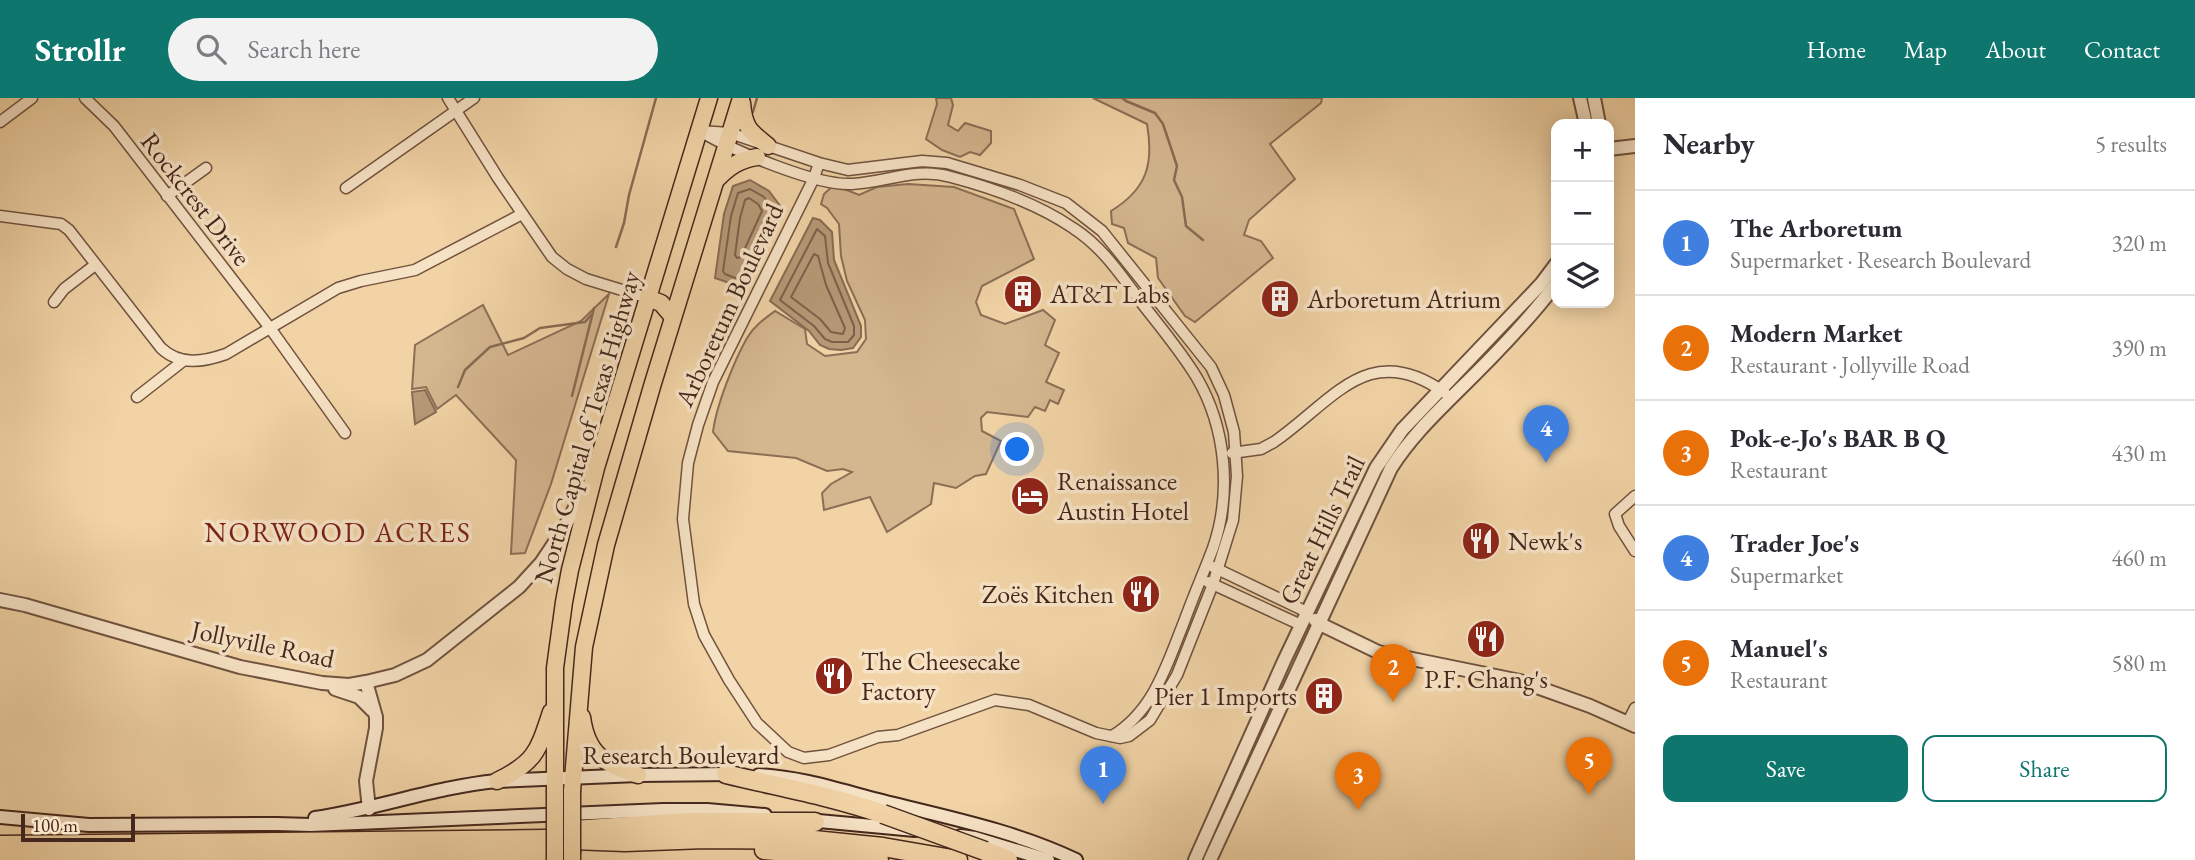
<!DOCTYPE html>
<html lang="en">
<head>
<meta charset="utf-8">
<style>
	body { margin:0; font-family:"EB Garamond",serif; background:#f2f2f3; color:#2b2b33 }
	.controls { position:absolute; right:21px; top:21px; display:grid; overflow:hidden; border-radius:14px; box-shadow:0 4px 18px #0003 }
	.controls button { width:63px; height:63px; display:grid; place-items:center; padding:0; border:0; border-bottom:2px solid #e1e1e2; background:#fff; color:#2b2b33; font:35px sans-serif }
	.scale { position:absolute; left:21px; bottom:18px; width:114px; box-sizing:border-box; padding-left:7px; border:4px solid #45271c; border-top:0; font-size:19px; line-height:24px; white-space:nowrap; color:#45271c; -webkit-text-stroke:5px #f6e2c5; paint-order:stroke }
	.you { position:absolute; left:1018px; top:352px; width:24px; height:24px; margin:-18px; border:5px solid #fff; border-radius:50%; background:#1a73e8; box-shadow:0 0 0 10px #1a73e833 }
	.badge { display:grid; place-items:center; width:46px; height:46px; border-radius:50%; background:#0f766e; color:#fff; font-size:23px; font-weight:700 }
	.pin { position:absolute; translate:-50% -58px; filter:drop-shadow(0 2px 4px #0008) }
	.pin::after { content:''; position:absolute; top:37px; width:24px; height:21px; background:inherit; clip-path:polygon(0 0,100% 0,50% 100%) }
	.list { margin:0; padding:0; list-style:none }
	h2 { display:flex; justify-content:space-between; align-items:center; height:91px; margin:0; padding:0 28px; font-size:30px }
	h2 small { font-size:23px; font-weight:400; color:#7c7c81 }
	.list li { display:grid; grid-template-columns:46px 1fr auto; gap:21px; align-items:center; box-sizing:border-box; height:105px; padding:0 28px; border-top:2px solid #e1e1e2 }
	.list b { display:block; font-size:26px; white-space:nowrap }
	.list p { margin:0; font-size:23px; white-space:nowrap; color:#7c7c81 }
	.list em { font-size:23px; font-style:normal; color:#7c7c81 }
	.actions { display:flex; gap:14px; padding:21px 28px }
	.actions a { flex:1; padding:16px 0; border:2px solid #0f766e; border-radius:14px; text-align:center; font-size:24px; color:#0f766e }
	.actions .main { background:#0f766e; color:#fff }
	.icon { flex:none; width:38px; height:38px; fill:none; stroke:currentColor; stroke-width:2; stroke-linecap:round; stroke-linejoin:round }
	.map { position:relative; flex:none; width:1635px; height:762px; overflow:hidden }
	header { display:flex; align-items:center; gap:42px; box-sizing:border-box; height:98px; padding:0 35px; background:#0f766e; color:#fff }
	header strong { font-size:33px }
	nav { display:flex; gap:38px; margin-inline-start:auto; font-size:24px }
	.search { width:490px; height:63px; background:#f2f2f3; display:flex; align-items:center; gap:18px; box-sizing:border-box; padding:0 24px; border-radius:38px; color:#7c7c81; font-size:26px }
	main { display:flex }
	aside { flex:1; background:#fff }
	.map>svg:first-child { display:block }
</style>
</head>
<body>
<header>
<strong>Strollr</strong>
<div class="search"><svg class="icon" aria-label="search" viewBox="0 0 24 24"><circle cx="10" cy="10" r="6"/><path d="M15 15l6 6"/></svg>Search here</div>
<nav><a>Home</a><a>Map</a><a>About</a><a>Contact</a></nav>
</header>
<main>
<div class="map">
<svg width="1635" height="762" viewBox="0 0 1635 762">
	<rect width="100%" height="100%" fill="#f1d3a6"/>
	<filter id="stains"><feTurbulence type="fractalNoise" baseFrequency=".00286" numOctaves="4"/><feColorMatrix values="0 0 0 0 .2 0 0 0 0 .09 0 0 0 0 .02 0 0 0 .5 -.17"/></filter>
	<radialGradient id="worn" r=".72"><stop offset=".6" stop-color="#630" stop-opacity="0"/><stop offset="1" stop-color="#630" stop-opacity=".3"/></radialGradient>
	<!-- green -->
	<g fill="#d4b68f" stroke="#8c6e56" stroke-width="2">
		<polygon points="936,0 951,0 953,7 948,27 958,33 965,25 991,33 991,45 980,57 970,54 960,59 942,52 926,41 937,6"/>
		<path d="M1093,0H1322L1321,5L1270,46L1295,81L1249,122L1244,137L1261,143L1273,160L1195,224L1185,218L1158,180L1156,160L1128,145L1124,130L1112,126L1111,113C1147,91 1154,66 1147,26Z"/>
		<path d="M908,86L954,89L1014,111L1034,161L982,188L976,204L981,217L1005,226L1043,212L1055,222L1045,247L1059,255L1046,284L1064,292L1058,306L1050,302L1045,313L1035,309L1028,319L987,314L981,320L982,333L1001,343L986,376L975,378L956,390L934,385L931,406L887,434L870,399L824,412L822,395L831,386L852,374L843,371L827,373L796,360L728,353L713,334C716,308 734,263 747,240C754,228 764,221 775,213L805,231L807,246L825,258L857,254L866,241L865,222L847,183L841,158L839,126L827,110L821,106L824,96L834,87L859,97L877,89Z"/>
		<polygon points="609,196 551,386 525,455 511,456 516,362 456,297 437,311 426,289 412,291 415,247 483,207 508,257 581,223"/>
	</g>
	<!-- water -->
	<g fill="#b79977" stroke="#896b53" stroke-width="2">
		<polygon points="750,82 769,93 781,109 744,190 715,180 724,116 733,88"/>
		<polygon points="813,120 820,122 832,134 834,162 861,228 861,239 853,250 841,252 829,251 820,247 809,233 770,203"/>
		<polygon points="425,292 436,314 415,326 412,294"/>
	</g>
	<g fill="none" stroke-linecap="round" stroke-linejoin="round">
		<!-- shore -->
		<g stroke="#7e604a" stroke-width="2">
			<polygon points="750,91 764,99 773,111 741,179 738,181 725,176 723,173 731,118 738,95"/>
			<polygon points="749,100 758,106 762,113 741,159 737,160 735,157 740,120 745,102"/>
			<polygon points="817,131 825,138 828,165 854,228 854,237 848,244 832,244 825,241 814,228 780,202"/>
			<polygon points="814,156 818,158 826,187 845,230 843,236 831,234 820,221 791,199"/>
		</g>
		<!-- stream -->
		<g stroke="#896b53" stroke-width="2.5">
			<polyline points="1122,0 1126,3 1155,15 1163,26 1177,68 1174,82 1182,99 1186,128 1203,142"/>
			<polyline points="753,14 757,0"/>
			<polyline points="616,149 624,125 629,97 656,0"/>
			<polyline points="458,289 465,272 490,249 524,240 540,230 585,224 592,216"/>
			<polyline points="572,298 594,210"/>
		</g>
		<defs>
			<g id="minor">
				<polyline points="85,0 114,28 270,230 345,335"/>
				<polyline points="448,0 498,80 552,159 567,171 586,181 648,200"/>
				<polyline points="0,24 32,0"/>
				<polyline points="699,33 730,35 819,65 848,72 922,63 947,65 1020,87 1066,105 1102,133 1211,269 1224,297 1234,334 1237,378 1233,422 1213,486 1177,577 1150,622 1129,638 1120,640 1096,635 1029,607 995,602 898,637 878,639 829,657 804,660 788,654 757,625 729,582 704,537 694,506 683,421 688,365 698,327 713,284 814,80 819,65"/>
				<path d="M703,35C735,53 816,88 852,86C888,84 915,69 951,79C993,90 1038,106 1073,130C1104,150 1122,179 1144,208C1162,231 1182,255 1197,280C1226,330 1232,395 1213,450C1204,474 1193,499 1184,524C1167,566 1154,613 1112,638"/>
				<polyline points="346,90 474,0"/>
				<polyline points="167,98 206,70"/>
				<path d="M0,118L61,126L69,132L161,250C180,268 203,264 226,256L338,190L361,183L415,172L522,116"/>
				<polyline points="54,204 64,191 95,167"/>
				<polyline points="137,299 183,263"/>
				<path d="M1232,355L1261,351L1274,344C1333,303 1369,240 1445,295"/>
				<polyline points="1635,398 1615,416 1619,428 1635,453"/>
				<polyline points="1213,469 1307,514"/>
				<polyline points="1208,484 1301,527"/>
				<polyline points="1628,624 1635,610"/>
			</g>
			<g id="tertiary">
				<polyline points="1580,0 1586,26"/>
				<polyline points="1594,0 1599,26"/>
				<polyline points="1609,51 1635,48"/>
				<polyline points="0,502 25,507 240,569 322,585 349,587 366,584 395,577 427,562 519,489 541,465 563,432 586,389"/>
				<polyline points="1315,522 1320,526 1378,554 1520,583 1590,608 1635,628"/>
				<polyline points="366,584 376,619 376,630 366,683 369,711"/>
				<polyline points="335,591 359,599 372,612"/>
				<polyline points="1195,762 1284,563 1376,370 1402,332 1541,186 1556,166"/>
				<path d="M1210,762L1391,370C1410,340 1434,317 1458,293C1492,260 1527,224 1556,186"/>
			</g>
			<g id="secondary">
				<path d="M759,677C798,679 833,690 870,700C940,718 1011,731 1076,762"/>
				<polyline points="0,719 89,727 277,726 311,727 663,712 707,712 765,717"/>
				<path d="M315,720C377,711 435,689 497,683L638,677L734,676"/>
				<polyline points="808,722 915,732"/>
				<polyline points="961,738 975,740 1048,762"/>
			</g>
			<g id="trunk">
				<path d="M742,5C744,29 749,33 768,48"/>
				<path d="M717,81C730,68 739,62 757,59"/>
				<polyline points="648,200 661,205 673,219"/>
				<path d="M582,619C587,657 605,666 638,677"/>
				<path d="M497,683C536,664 538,653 551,614"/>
				<polyline points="555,693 555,570 564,504 570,472 596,370 709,0"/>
				<polyline points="572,693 584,549 606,447 653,285 741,0"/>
			</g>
			<g id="motorway">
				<path d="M726,676C779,689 831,698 883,716"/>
				<polyline points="574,732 686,724 815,724"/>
				<polyline points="0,747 545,741 625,744 705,741 814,742 883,749 958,762"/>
				<polyline points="764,752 879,762"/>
				<polyline points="985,753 1008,762"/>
				<polyline points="0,760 571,754"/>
			</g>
		</defs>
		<!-- minor casing -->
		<use href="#minor" stroke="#70523e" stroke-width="13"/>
		<!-- tertiary casing -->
		<use href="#tertiary" stroke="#70523e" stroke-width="16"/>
		<!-- secondary casing -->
		<use href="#secondary" stroke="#45271c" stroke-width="16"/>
		<!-- trunk casing -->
		<use href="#trunk" stroke="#45271c" stroke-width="19"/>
		<!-- motorway casing -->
		<use href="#motorway" stroke="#45271c" stroke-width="21"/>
		<!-- minor -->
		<use href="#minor" stroke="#f6e2c5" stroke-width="10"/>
		<!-- tertiary -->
		<use href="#tertiary" stroke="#f6e2c5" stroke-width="12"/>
		<!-- secondary -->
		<use href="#secondary" stroke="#f6e2c5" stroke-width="12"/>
		<!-- trunk -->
		<use href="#trunk" stroke="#f1d3a6" stroke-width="16"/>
		<!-- motorway -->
		<use href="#motorway" stroke="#f1d3a6" stroke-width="18"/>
		<defs>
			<g id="trunk-bridge">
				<polyline points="555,762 555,693"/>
				<polyline points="572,762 572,693"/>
			</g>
			<polyline id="motorway-bridge" points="883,716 985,753"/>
		</defs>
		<!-- trunk-bridge casing -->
		<use href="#trunk-bridge" stroke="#45271c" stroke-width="19" stroke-linecap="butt"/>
		<!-- motorway-bridge casing -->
		<use href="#motorway-bridge" stroke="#45271c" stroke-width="21" stroke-linecap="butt"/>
		<!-- trunk-bridge -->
		<use href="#trunk-bridge" stroke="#f1d3a6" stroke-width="16"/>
		<!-- motorway-bridge -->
		<use href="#motorway-bridge" stroke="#f1d3a6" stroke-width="18"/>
	</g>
	<!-- icons -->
	<defs>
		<symbol id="building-disc" viewBox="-11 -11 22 22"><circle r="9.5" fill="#8f2418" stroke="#f6e2c5"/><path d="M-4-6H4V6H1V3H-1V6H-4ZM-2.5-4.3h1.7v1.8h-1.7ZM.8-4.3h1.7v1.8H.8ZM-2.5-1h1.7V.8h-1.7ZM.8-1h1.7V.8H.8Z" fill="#fff"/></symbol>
		<symbol id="hotel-disc" viewBox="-11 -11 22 22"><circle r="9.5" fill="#8f2418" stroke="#f6e2c5"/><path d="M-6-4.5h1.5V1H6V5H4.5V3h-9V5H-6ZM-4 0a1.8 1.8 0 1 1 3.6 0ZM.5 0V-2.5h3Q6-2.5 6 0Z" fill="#fff"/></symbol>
		<symbol id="restaurant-disc" viewBox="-11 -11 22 22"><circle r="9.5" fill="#8f2418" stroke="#f6e2c5"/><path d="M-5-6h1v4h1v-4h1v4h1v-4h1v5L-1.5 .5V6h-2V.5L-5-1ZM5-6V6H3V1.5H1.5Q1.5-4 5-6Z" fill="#fff"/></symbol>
	</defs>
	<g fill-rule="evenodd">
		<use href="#building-disc" x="1001" y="174" width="44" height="44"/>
		<use href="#building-disc" x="1258" y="179" width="44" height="44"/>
		<use href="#hotel-disc" x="1008" y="376" width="44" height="44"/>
		<use href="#restaurant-disc" x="1459" y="421" width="44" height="44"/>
		<use href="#restaurant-disc" x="1119" y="474" width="44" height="44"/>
		<use href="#restaurant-disc" x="1464" y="519" width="44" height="44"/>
		<use href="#restaurant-disc" x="812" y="556" width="44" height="44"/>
		<use href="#building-disc" x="1302" y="576" width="44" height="44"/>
	</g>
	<g text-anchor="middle" stroke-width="7" stroke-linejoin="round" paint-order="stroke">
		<!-- street labels -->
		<g font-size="26" fill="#45271c" stroke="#f6e2c5">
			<text transform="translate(196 101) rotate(52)" y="9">Rockcrest Drive</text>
			<text transform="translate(729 207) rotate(-65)" y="9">Arboretum Boulevard</text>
			<text transform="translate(587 329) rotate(-74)" y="9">North Capital of Texas Highway</text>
			<text transform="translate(1322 432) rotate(-64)" y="9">Great Hills Trail</text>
			<text transform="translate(263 546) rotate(12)" y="9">Jollyville Road</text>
			<text x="681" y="666">Research Boulevard</text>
		</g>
		<!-- poi labels -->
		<g font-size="26" fill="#45271c" stroke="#f6e2c5" text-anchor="start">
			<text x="1050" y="205">AT&amp;T Labs</text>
			<text x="1307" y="210">Arboretum Atrium</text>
			<text x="1057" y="392">Renaissance<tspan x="1057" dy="30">Austin Hotel</tspan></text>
			<text x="1508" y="452">Newk's</text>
			<text x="1114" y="505" text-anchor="end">Zoës Kitchen</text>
			<text x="861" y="572">The Cheesecake<tspan x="861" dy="30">Factory</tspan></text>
			<text x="1486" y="590" text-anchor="middle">P.F. Chang's</text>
			<text x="1297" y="607" text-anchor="end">Pier 1 Imports</text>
		</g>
		<!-- neighbourhood labels -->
		<g font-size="28" letter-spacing="2" fill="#7a1f14" stroke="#f6e2c5">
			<text x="338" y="444">NORWOOD ACRES</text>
		</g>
	</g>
	<rect width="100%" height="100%" filter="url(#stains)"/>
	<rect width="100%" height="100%" fill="url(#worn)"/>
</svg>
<div class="controls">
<button>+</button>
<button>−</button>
<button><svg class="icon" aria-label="layers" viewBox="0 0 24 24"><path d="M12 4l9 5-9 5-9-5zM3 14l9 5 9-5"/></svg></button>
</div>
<div class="scale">100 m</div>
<div class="you"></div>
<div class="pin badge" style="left:1103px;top:706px;background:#3f7fe0">1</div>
<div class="pin badge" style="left:1393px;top:604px;background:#e8710a">2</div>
<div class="pin badge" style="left:1358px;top:712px;background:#e8710a">3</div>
<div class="pin badge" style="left:1546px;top:365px;background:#3f7fe0">4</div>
<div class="pin badge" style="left:1589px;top:697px;background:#e8710a">5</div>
</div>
<aside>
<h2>Nearby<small>5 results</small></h2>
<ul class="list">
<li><span class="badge" style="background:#3f7fe0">1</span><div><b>The Arboretum</b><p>Supermarket · Research Boulevard</p></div><em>320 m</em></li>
<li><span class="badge" style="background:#e8710a">2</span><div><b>Modern Market</b><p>Restaurant · Jollyville Road</p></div><em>390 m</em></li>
<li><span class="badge" style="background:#e8710a">3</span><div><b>Pok-e-Jo's BAR B Q</b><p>Restaurant</p></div><em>430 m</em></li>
<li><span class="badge" style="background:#3f7fe0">4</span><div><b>Trader Joe's</b><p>Supermarket</p></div><em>460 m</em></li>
<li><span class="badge" style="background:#e8710a">5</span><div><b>Manuel's</b><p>Restaurant</p></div><em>580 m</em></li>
</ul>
<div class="actions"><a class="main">Save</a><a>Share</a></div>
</aside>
</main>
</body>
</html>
